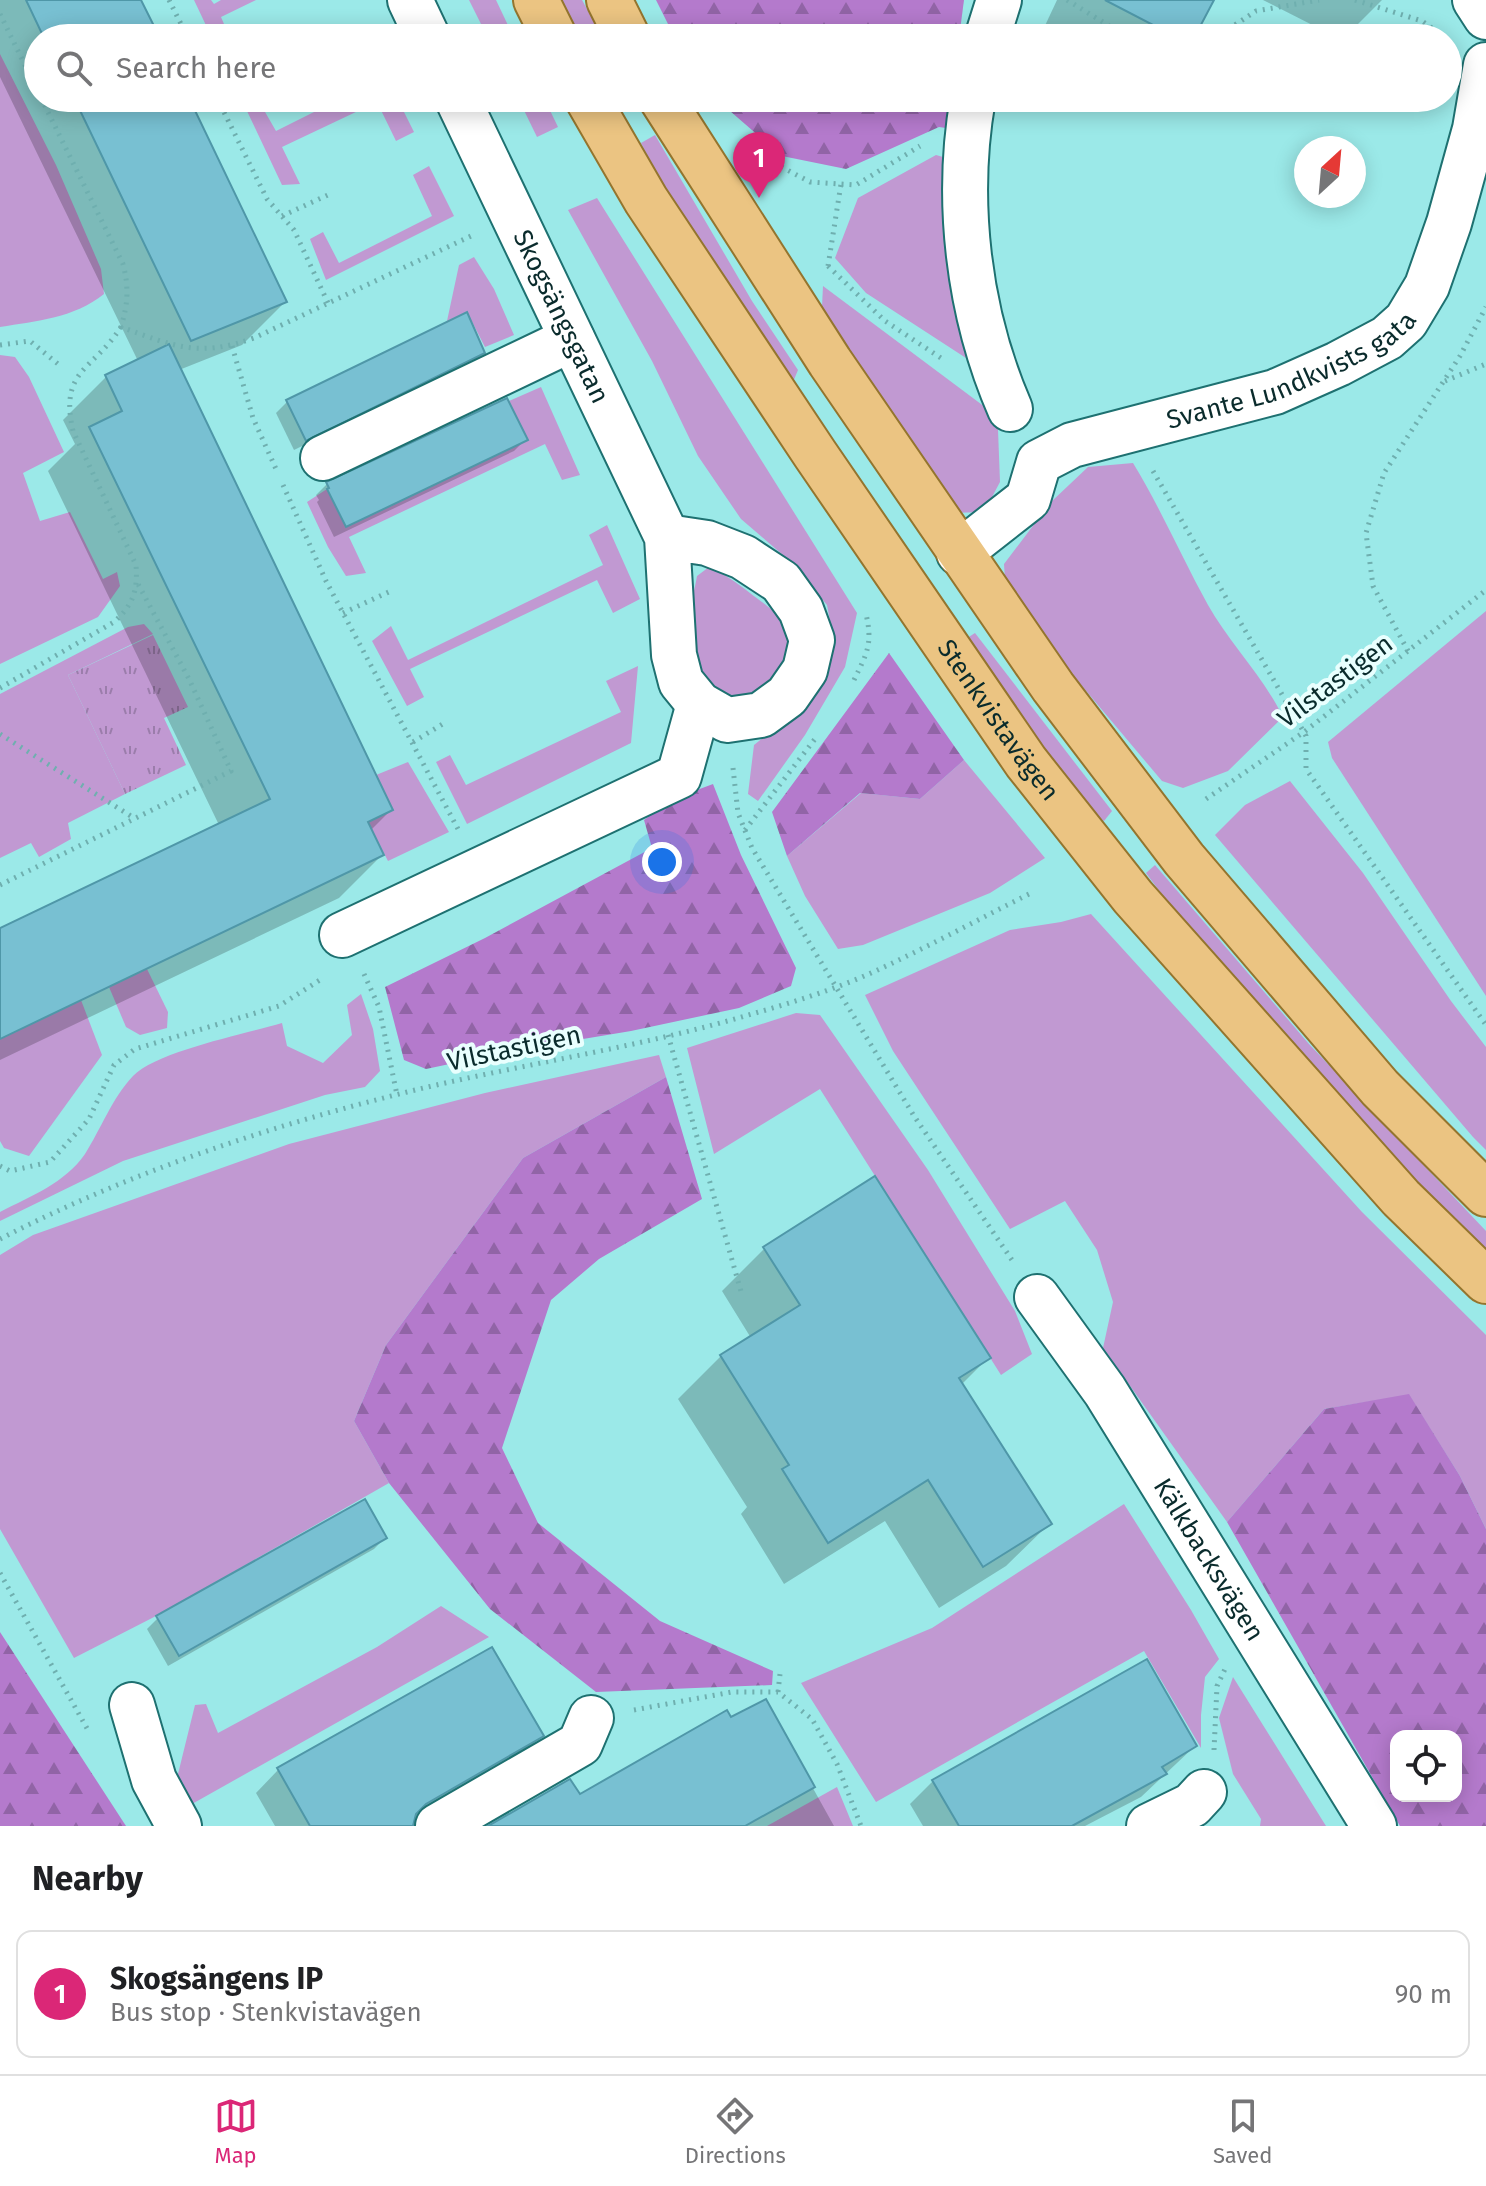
<!DOCTYPE html>
<html lang="en">
<head>
<meta charset="utf-8">
<style>
	body { margin:0; font-family:"Fira Sans",sans-serif; background:#f2f2f2; color:#202124 }
	.controls { position:absolute; right:24px; bottom:24px; display:grid; overflow:hidden; border-radius:16px; box-shadow:0 4px 20px #0003 }
	.controls button { width:72px; height:72px; display:grid; place-items:center; padding:0; border:0; border-bottom:2px solid #e0e0e0; background:#fff; color:#202124; font:40px sans-serif }
	.compass { position:absolute; left:1294px; top:136px; width:72px; height:72px; border-radius:50%; background:#fff; box-shadow:0 4px 20px #0003; rotate:26deg }
	.you { position:absolute; left:662px; top:862px; width:28px; height:28px; margin:-20px; border:6px solid #fff; border-radius:50%; background:#1a73e8; box-shadow:0 0 0 12px #1a73e833 }
	.badge { display:grid; place-items:center; width:52px; height:52px; border-radius:50%; background:#db2777; color:#fff; font-size:26px; font-weight:700 }
	.pin { position:absolute; translate:-50% -66px; filter:drop-shadow(0 2px 4px #0008) }
	.pin::after { content:''; position:absolute; top:42px; width:28px; height:24px; background:inherit; clip-path:polygon(0 0,100% 0,50% 100%) }
	.list { margin:0; padding:0; list-style:none }
	h2 { display:flex; justify-content:space-between; align-items:center; height:104px; margin:0; padding:0 32px; font-size:34px }
	h2 small { font-size:26px; font-weight:400; color:#757577 }
	.list li { display:grid; grid-template-columns:52px 1fr auto; gap:24px; align-items:center; box-sizing:border-box; height:128px; margin:0 16px 16px; padding:0 16px; border:2px solid #e0e0e0; border-radius:16px }
	.list b { display:block; font-size:30px; white-space:nowrap }
	.list p { margin:0; font-size:26px; white-space:nowrap; color:#757577 }
	.list em { font-size:26px; font-style:normal; color:#757577 }
	.icon { flex:none; width:44px; height:44px; fill:none; stroke:currentColor; stroke-width:2; stroke-linecap:round; stroke-linejoin:round }
	.map { position:relative; flex:none; width:1486px; height:1826px; overflow:hidden }
	.search { position:absolute; background:#fff; box-shadow:0 4px 20px #0003; left:24px; right:24px; top:24px; height:88px; display:flex; align-items:center; gap:20px; box-sizing:border-box; padding:0 28px; border-radius:44px; color:#757577; font-size:30px }
	.sheet { height:248px; background:#fff }
	nav { display:flex; justify-content:space-around; align-items:center; box-sizing:border-box; height:112px; border-top:2px solid #e0e0e0; background:#fff; font-size:22px; color:#757577 }
	nav a { display:grid; justify-items:center; gap:4px }
	nav .on { color:#db2777 }
	.map>svg:first-child { display:block }
</style>
</head>
<body>
<div class="map">
<svg width="1486" height="1826" viewBox="0 0 1486 1826">
	<defs>
		<pattern id="forest-firs" width="22" height="20" patternUnits="userSpaceOnUse" patternTransform="scale(2)"><rect width="22" height="20" fill="#b47acc"/><path d="M5 1l3.5 6h-7zM16 11l3.5 6h-7z" fill="#9164a6"/></pattern>
		<pattern id="park-tufts" width="24" height="20" patternUnits="userSpaceOnUse" patternTransform="scale(2)"><rect width="24" height="20" fill="#c199d2"/><path d="M3 7l-1-3M5 7V3M7 7l1-3M15 17l-1-3M17 17v-4M19 17l1-3" fill="none" stroke="#9b7dab"/></pattern>
	</defs>
	<rect width="100%" height="100%" fill="#9be9e8"/>
	<!-- grass -->
	<g fill="#c199d2">
		<polygon points="194,0 211,0 214,4 221,0 256,0 221,17 230,38 212,38"/>
		<polygon points="469,0 496,0 514,38 488,38"/>
		<polygon points="562,0 582,0 603,38 581,38"/>
		<path d="M0,54L56,165L101,269L104,294C74,318 37,321 0,327Z"/>
		<polygon points="257,98 276,131 342,98 397,98 414,132 396,141 377,102 282,147 300,184 282,185 247,111"/>
		<polygon points="518,98 544,98 558,127 537,137"/>
		<path d="M655,135L752,301L798,370L793,382C740,304 682,228 641,143Z"/>
		<polygon points="936,155 943,157 949,282 966,358 866,293 835,258 858,198"/>
		<polygon points="429,166 454,216 326,280 310,239 323,232 339,263 432,216 413,175"/>
		<polygon points="597,198 857,613 845,667 805,735 758,801 748,794 754,745 793,714 819,681 834,642 827,605 791,562 741,519 698,456 652,361 568,210"/>
		<polygon points="474,257 494,289 514,335 485,347 467,312 447,321 459,265"/>
		<polygon points="823,286 993,413 998,430 1000,482 984,512 950,513 821,327"/>
		<polygon points="0,355 15,357 29,377 64,452 23,473 40,521 70,512 103,579 117,572 120,586 98,617 0,664"/>
		<polygon points="541,387 580,475 562,480 545,444 349,537 366,573 346,576 328,547 307,502 327,489 346,527 527,440 509,401"/>
		<path d="M1133,463C1161,509 1182,558 1208,605C1230,644 1263,676 1283,717L1228,771L1183,788L1162,781L1006,596L1004,564L1051,502L1088,467Z"/>
		<polygon points="607,525 640,599 613,613 597,580 410,669 424,697 407,706 372,641 391,626 408,660 603,565 589,535"/>
		<path d="M709,567C725,574 737,583 750,593C760,601 776,611 783,622C819,680 697,746 688,636C686,617 694,594 697,576Z"/>
		<polygon points="1486,611 1486,996 1332,758 1328,742"/>
		<polygon points="144,624 153,634 68,675 125,794 68,823 71,839 39,857 31,843 0,858 0,694 128,627"/>
		<polygon points="975,633 1112,811 1104,821 1090,811 969,651 964,640"/>
		<polygon points="638,666 631,743 467,824 436,762 450,755 466,785 621,712 606,681"/>
		<polygon points="964,760 1045,858 990,893 863,945 838,949 805,896 787,856 861,793 920,799"/>
		<polygon points="408,762 449,832 388,861 368,822 393,810 376,775"/>
		<polygon points="1290,781 1363,873 1451,1001 1486,1047 1486,1150 1473,1137 1215,835 1245,805"/>
		<polygon points="1155,865 1309,1044 1486,1231 1486,1252 1363,1125 1186,927 1146,873"/>
		<polygon points="1091,914 1362,1212 1486,1335 1486,1529 1460,1476 1409,1395 1324,1409 1227,1522 1103,1348 1113,1302 1097,1250 1065,1201 1010,1229 893,1051 865,995 1010,930 1061,922"/>
		<polygon points="147,969 168,1012 167,1028 140,1035 126,1027 109,987"/>
		<path d="M361,994L373,1029L380,1071L365,1087L325,1095L123,1161L0,1221V1212C31,1196 65,1183 85,1154C101,1129 112,1098 133,1076C158,1051 246,1034 282,1023L287,1046L323,1063L352,1035L347,1005Z"/>
		<polygon points="81,1000 102,1055 29,1156 4,1148 0,1141 0,1039"/>
		<polygon points="796,1013 820,1015 928,1170 1015,1311 1032,1354 1001,1375 820,1089 714,1154 687,1048"/>
		<polygon points="659,1055 666,1077 523,1158 386,1345 354,1421 389,1483 156,1616 74,1658 0,1529 0,1255 33,1235 289,1144 485,1093"/>
		<polygon points="1124,1504 1191,1610 1219,1659 1205,1677 1201,1715 1201,1748 1144,1651 876,1802 801,1683 932,1628"/>
		<polygon points="441,1606 489,1637 192,1804 177,1778 195,1705 206,1704 218,1733 377,1647"/>
		<polygon points="1233,1677 1326,1826 1260,1826 1261,1819 1233,1774 1219,1718"/>
		<polygon points="837,1787 853,1826 767,1826"/>
	</g>
	<!-- forest -->
	<g fill="url(#forest-firs)" fill-rule="evenodd">
		<polygon points="656,0 964,0 959,38 675,38"/>
		<polygon points="715,98 950,98 946,128 939,127 846,169 782,156"/>
		<polygon points="889,653 964,760 920,799 860,793 787,856 772,812"/>
		<polygon points="713,784 741,855 796,968 791,986 739,1008 631,1031 511,1051 426,1069 404,1060 385,987 485,938 652,848 644,820 673,799"/>
		<polygon points="666,1077 702,1199 599,1259 551,1300 502,1448 538,1523 660,1621 773,1671 772,1685 596,1692 490,1609 389,1483 354,1421 386,1345 523,1158"/>
		<path d="M1409,1394L1460,1476L1486,1529V1826H1400L1227,1522L1324,1409ZM1396,1736H1456V1796H1396Z"/>
		<polygon points="0,1632 126,1826 0,1826"/>
	</g>
	<!-- park -->
	<polygon fill="url(#park-tufts)" points="153,635 188,707 164,718 186,765 125,794 68,675"/>
	<!-- shadow -->
	<g fill="#0003">
		<polygon points="0,0 139,0 158,38 38,38 38,98 187,98 285,302 242,345 179,370 391,810 370,831 382,855 339,898 0,1060 0,929 219,825 48,471 75,444 63,420 106,377 138,361 0,77"/>
		<polygon points="1057,0 1212,0 1191,38 1054,38 1042,32"/>
		<polygon points="1263,0 1382,0 1344,38 1338,38"/>
		<polygon points="483,352 472,363 294,450 276,413 287,402"/>
		<polygon points="525,440 514,451 334,537 317,502 319,500 316,495 327,484"/>
		<polygon points="764,1249 988,1358 961,1385 1049,1524 1006,1566 939,1608 885,1521 784,1584 741,1514 747,1507 678,1399 721,1356 751,1338 722,1291"/>
		<polygon points="385,1538 374,1549 168,1666 147,1629 158,1618"/>
		<polygon points="765,1702 834,1826 492,1826 579,1797"/>
		<polygon points="541,1736 518,1759 413,1820 411,1826 275,1826 256,1793 278,1770"/>
		<polygon points="1195,1746 1141,1797 1085,1826 923,1826 910,1804 933,1781"/>
	</g>
	<!-- building -->
	<g fill="#78c0d2" stroke="#4f97a8" stroke-width="2">
		<polygon points="26,0 141,0 160,38 44,38"/>
		<polygon points="1105,0 1214,0 1194,38 1178,38"/>
		<polygon points="74,98 189,98 287,302 191,341"/>
		<polygon points="467,312 485,353 306,441 286,400"/>
		<polygon points="169,344 393,810 368,822 384,855 0,1039 0,928 270,799 89,427 122,411 105,375"/>
		<polygon points="507,398 528,440 346,527 327,489 329,488 326,482"/>
		<polygon points="875,1176 991,1358 959,1378 1052,1524 983,1567 928,1480 828,1543 782,1469 789,1465 720,1355 800,1305 763,1247"/>
		<polygon points="365,1499 387,1538 179,1656 156,1616"/>
		<polygon points="492,1647 544,1736 426,1804 416,1814 413,1826 310,1826 277,1768"/>
		<polygon points="1147,1659 1197,1746 1162,1767 1167,1774 1072,1826 959,1826 932,1780"/>
		<polygon points="766,1699 815,1787 745,1826 488,1826 570,1779 580,1794 727,1710 731,1717"/>
	</g>
	<g fill="none" stroke-linecap="round" stroke-linejoin="round">
		<defs>
			<g id="minor">
				<polyline points="410,0 428,38"/>
				<polyline points="1475,0 1486,17"/>
				<polyline points="987,38 999,0"/>
				<path id="s1" d="M457,98L667,537L674,655L681,682L699,704L727,720L761,715L787,696L805,670L812,640L801,610L781,582L743,557L707,543L667,537"/>
				<path d="M973,98C955,200 968,313 1010,409"/>
				<polyline points="323,458 572,339"/>
				<path id="s2" d="M959,553L1028,499L1039,462L1072,445L1275,392L1338,364L1387,338L1406,321L1427,286L1449,223L1475,129L1486,65"/>
				<polyline points="342,935 679,776 699,704"/>
				<path id="s3" d="M1037,1297L1105,1391L1374,1826"/>
				<polyline points="132,1705 154,1780 179,1826"/>
				<polyline points="438,1826 580,1744 591,1718"/>
				<polyline points="1149,1826 1192,1805 1204,1792"/>
			</g>
			<g id="major">
				<polyline points="536,0 555,38"/>
				<polyline points="609,0 628,38"/>
				<path id="s4" d="M587,98L646,200L815,454L1026,762L1133,897L1401,1198L1486,1281"/>
				<polyline points="661,98 830,362 1053,687 1184,859 1380,1088 1486,1194"/>
			</g>
		</defs>
		<!-- minor casing -->
		<use href="#minor" stroke="#1e7171" stroke-width="48"/>
		<!-- major casing -->
		<use href="#major" stroke="#94752e" stroke-width="48"/>
		<!-- path -->
		<g stroke="#6fafaf" stroke-width="5" stroke-dasharray="2 6" stroke-linecap="butt">
			<polyline points="169,0 188,38"/>
			<polyline points="1067,0 1129,38"/>
			<polyline points="1355,0 1422,21 1436,31"/>
			<polyline points="0,14 38,92"/>
			<polyline points="1215,38 1256,11 1319,0"/>
			<path d="M41,98L123,264C129,287 128,304 121,327C174,346 198,358 254,338L471,236"/>
			<polyline points="217,98 267,199 294,230 328,303"/>
			<polyline points="753,152 810,182 856,185 920,146"/>
			<polyline points="282,216 330,194"/>
			<polyline points="828,266 885,321 941,358"/>
			<polyline points="828,266 841,184"/>
			<polyline points="0,345 30,341 58,364"/>
			<polyline points="232,346 253,418 276,469"/>
			<polyline points="1445,381 1486,364"/>
			<polyline points="1153,471 1306,736 1306,769 1486,1025"/>
			<polyline points="283,485 326,581 458,829"/>
			<polyline points="343,613 393,590"/>
			<polyline points="1408,651 1373,586 1366,533 1384,473 1460,356 1486,307"/>
			<path d="M854,680C867,653 873,644 866,614"/>
			<path d="M0,688L114,622C133,605 138,591 136,565L73,431C59,369 93,371 121,327"/>
			<polyline points="0,734 134,818"/>
			<polyline points="413,742 446,722"/>
			<polyline points="733,768 738,813 752,848 914,1116 1012,1260"/>
			<polyline points="1206,799 1304,732 1486,590"/>
			<polyline points="745,830 818,735"/>
			<polyline points="0,885 231,771 189,679 138,584"/>
			<polyline points="364,974 379,1007 397,1095"/>
			<polyline points="668,1035 742,1295"/>
			<polyline points="0,1166 10,1171 50,1162 89,1119 114,1065 135,1049 279,1006 323,978"/>
			<path d="M0,1239C136,1169 284,1121 432,1086C536,1062 643,1046 745,1016C787,1004 831,991 871,973C926,948 979,919 1033,892"/>
			<polyline points="0,1573 89,1732"/>
			<polyline points="778,1692 780,1674"/>
			<polyline points="634,1710 732,1692 778,1692 812,1719 837,1764 861,1826"/>
			<polyline points="1214,1750 1217,1686 1225,1669"/>
		</g>
		<!-- minor -->
		<use href="#minor" stroke="#fff" stroke-width="44"/>
		<!-- major -->
		<use href="#major" stroke="#ebc482" stroke-width="44"/>
	</g>
	<g text-anchor="middle" stroke-width="8" stroke-linejoin="round" paint-order="stroke">
		<!-- street labels -->
		<g font-size="26" fill="#0a2b2c" stroke="#e9fffe">
			<text dy="9" stroke="none"><textPath href="#s1" startOffset="242">Skogsängsgatan</textPath></text>
			<text dy="9" stroke="none"><textPath href="#s2" startOffset="396">Svante Lundkvists gata</textPath></text>
			<text transform="translate(1335 681) rotate(-37)" y="9">Vilstastigen</text>
			<text dy="9" stroke="none"><textPath href="#s4" startOffset="746">Stenkvistavägen</textPath></text>
			<text transform="translate(514 1048) rotate(-12)" y="9">Vilstastigen</text>
			<text dy="9" stroke="none"><textPath href="#s3" startOffset="314">Kälkbacksvägen</textPath></text>
		</g>
	</g>
</svg>
<div class="controls">
<button><svg class="icon" aria-label="locate" viewBox="0 0 24 24"><circle cx="12" cy="12" r="6"/><path d="M12 2v4M12 18v4M2 12h4M18 12h4"/></svg></button>
</div>
<svg class="compass" viewBox="-18 -18 36 36"><path d="M0-13l5 13h-10z" fill="#e53935"/><path d="M0 13l5-13h-10z" fill="#757577"/></svg>
<div class="you"></div>
<div class="pin badge" style="left:759px;top:198px">1</div>
<div class="search"><svg class="icon" aria-label="search" viewBox="0 0 24 24"><circle cx="10" cy="10" r="6"/><path d="M15 15l6 6"/></svg>Search here</div>
</div>
<section class="sheet">
<h2>Nearby<small></small></h2>
<ul class="list">
<li><span class="badge">1</span><div><b>Skogsängens IP</b><p>Bus stop · Stenkvistavägen</p></div><em>90 m</em></li>
</ul>
</section>
<nav>
<a class="on"><svg class="icon" aria-label="map" viewBox="0 0 24 24"><path d="M3 6l6-2 6 2 6-2v14l-6 2-6-2-6 2zM9 4v14M15 6v14"/></svg>Map</a>
<a><svg class="icon" aria-label="directions" viewBox="0 0 24 24"><path d="M12 3l9 9-9 9-9-9zM9 14v-3h6M13 9l2 2-2 2"/></svg>Directions</a>
<a><svg class="icon" aria-label="saved" viewBox="0 0 24 24"><path d="M7 4h10v16l-5-4-5 4z"/></svg>Saved</a>
</nav>
</body>
</html>
